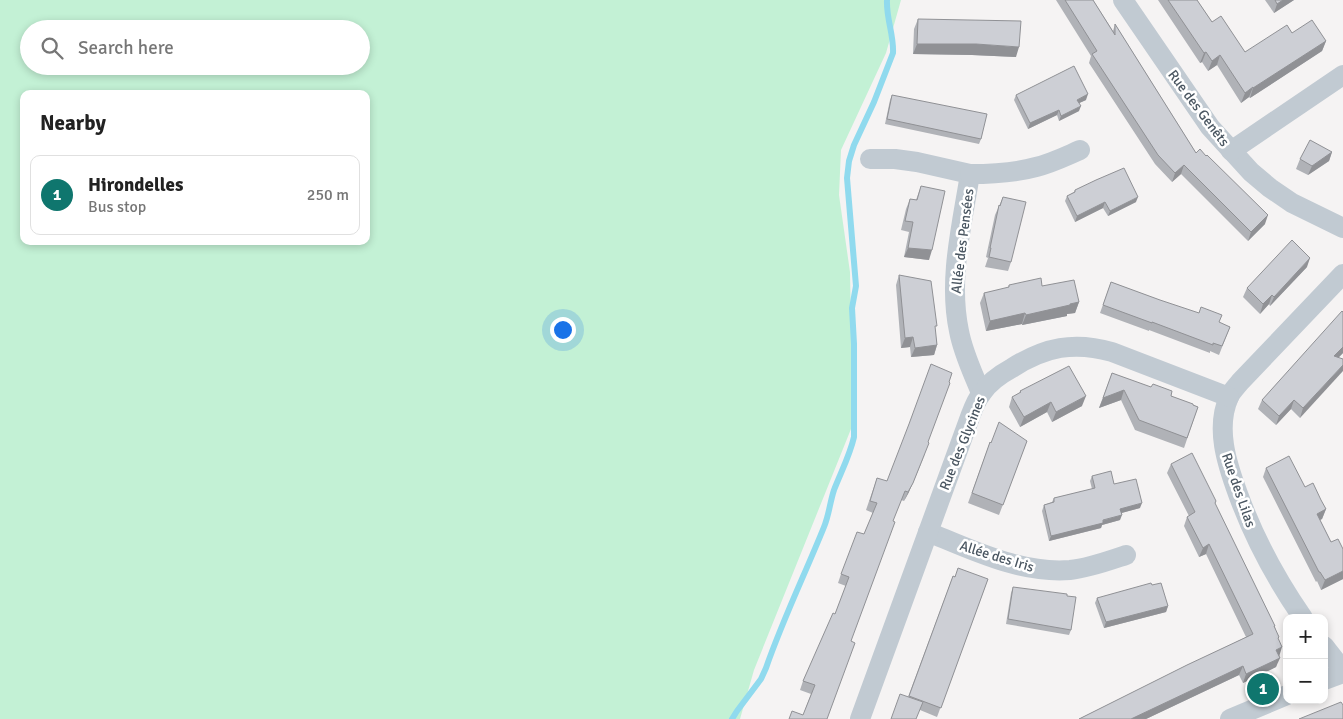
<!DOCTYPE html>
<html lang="en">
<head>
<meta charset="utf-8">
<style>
	body { margin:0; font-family:Signika,sans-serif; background:#f6f6f6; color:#222 }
	.controls { position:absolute; right:15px; bottom:15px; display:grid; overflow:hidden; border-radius:10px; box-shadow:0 2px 8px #0003 }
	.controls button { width:45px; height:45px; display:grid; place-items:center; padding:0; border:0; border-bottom:1px solid #e0e0e0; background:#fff; color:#222; font:25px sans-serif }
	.you { position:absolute; left:562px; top:329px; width:18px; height:18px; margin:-12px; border:4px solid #fff; border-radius:50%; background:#1a73e8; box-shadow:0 0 0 8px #1a73e833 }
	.badge { display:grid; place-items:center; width:32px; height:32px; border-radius:50%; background:#0f766e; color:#fff; font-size:16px; font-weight:700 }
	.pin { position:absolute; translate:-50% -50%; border:2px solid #fff; box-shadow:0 1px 5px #0006 }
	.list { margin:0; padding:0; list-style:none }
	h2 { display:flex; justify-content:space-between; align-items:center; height:65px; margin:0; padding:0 20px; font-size:21px }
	h2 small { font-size:16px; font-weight:400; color:#767676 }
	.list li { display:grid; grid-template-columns:32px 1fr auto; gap:15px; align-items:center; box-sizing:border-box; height:80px; margin:0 10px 10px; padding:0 10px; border:1px solid #e0e0e0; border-radius:10px }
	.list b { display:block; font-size:19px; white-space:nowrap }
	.list p { margin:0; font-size:16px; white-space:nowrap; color:#767676 }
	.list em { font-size:16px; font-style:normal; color:#767676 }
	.icon { flex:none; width:28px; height:28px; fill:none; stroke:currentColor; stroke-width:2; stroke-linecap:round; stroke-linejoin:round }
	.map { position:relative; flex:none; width:1343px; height:719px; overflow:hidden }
	.search { position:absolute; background:#fff; box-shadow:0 2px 8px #0003; left:20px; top:20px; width:350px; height:55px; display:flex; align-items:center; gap:12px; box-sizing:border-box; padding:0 18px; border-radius:28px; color:#767676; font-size:19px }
	.panel { position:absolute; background:#fff; box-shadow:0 2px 8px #0003; left:20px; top:90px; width:350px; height:155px; border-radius:10px }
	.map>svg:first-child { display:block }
</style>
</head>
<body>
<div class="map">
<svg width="1343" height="719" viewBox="0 0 1343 719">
	<rect width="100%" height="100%" fill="#f5f3f3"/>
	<!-- green -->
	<path fill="#c3f1d5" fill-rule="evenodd" d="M0,0H901L886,53L841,150L839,195L850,272L853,424L754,670L740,719H0ZM29,29H361V66H29ZM24,94H366V241H24Z"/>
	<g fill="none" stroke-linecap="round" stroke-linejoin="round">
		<!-- stream -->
		<path stroke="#90daee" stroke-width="6" d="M732,719L737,711L761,679L766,668C783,619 805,574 824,527C829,515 830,502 834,490C841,472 850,455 854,437V344L852,308L856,286L847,178L849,161L854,145L874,102L893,53C894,35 886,18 887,0"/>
		<!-- street -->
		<g stroke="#c1cad2" stroke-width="20">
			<polyline points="1123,0 1210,127 1251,172 1270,188 1292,203 1343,228"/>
			<polyline points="1231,151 1343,75"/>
			<path d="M870,159H895L917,162L970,174C962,225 948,280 959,331C963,353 973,373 981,393"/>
			<path d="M970,174C992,174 1014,173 1036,167C1052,163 1066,156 1080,150"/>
			<path d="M928,532C972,550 1021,574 1070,570C1089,568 1108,561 1126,555"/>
			<path d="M1303,618C1276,579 1254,538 1238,494C1227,464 1215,428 1229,397C1231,392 1236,387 1240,382L1343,274"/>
			<polyline points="1324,646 1343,670"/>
			<polyline points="1324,680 1343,673"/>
			<path d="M860,719L970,417C973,409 976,400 982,393C989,382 1001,374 1012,368C1045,347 1074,341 1112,352L1229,397"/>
			<polyline points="1230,719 1287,695"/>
		</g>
	</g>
	<!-- wall -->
	<g fill="#b0b2b7">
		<polygon points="1056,0 1093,0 1113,31 1115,24 1196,153 1265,224 1248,241 1181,174 1172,182 1155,164 1089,63 1091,56"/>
		<polygon points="1158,0 1197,0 1212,22 1245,52 1292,33 1326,41 1322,51 1250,98 1249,97 1241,103 1217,65 1208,71 1202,62 1200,63"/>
		<polygon points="1265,0 1294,0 1274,13"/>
		<polygon points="918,19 1016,57 972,55 913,54 914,29"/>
		<polygon points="892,95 981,139 979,144 885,124 890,100"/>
		<polygon points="1016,95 1086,100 1079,103 1079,111 1059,121 1057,115 1028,129 1014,100"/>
		<polygon points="1332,152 1329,161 1308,175 1296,169 1300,159"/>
		<polygon points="921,186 929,260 904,257 909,232 901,230 906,209 910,199 916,200"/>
		<polygon points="1075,190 1136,202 1108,216 1103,208 1075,222 1065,201 1067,196 1074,192"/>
		<polygon points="1003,197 1011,262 1008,271 985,267 988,258 986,257 995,215"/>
		<polygon points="1307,267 1270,306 1269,304 1260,314 1243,297 1247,288"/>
		<polygon points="899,275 935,330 937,345 934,355 911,357 910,347 901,348 896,285"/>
		<polygon points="1111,282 1230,327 1219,355 1210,351 1210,353 1149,330 1149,331 1100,313"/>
		<polygon points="1009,285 1042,286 1079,302 1075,313 1067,314 1067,316 1022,325 1022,324 986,331 980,303 984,293 1008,288"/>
		<polygon points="1343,312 1343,353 1338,358 1300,418 1291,409 1276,425 1258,409 1262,400"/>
		<polygon points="1112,373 1171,396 1198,407 1184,448 1135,430 1121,400 1099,408"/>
		<polygon points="1020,391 1082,406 1052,422 1047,412 1020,427 1009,407 1012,397 1019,394"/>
		<polygon points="1027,441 999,515 968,503 990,442 991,443"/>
		<polygon points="1171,464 1216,501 1215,504 1275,626 1275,627 1278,639 1279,656 1276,667 1243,683 1239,675 1146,719 1079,719 1246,637 1206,554 1199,557 1184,526 1187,517 1189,516 1167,473"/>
		<polygon points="1266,468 1305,487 1326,509 1322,519 1320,520 1331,542 1343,549 1343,579 1321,590 1317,581 1316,582 1263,477"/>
		<polygon points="1092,476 1114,484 1140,508 1121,513 1120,520 1102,525 1101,528 1049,541 1042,511 1044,505 1052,502 1054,498 1092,489 1090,481"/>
		<polygon points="877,478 909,492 904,501 901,500 803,715 811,694 800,690 803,681 835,614 846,586 838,583 841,574 864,534 873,513 866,510"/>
		<polygon points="953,576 988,579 937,717 920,710 908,697"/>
		<polygon points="1013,587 1071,630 1069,635 1006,624 1011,593"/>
		<polygon points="1097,598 1168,606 1166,612 1104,628 1095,603"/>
	</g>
	<!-- shaded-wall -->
	<g fill="#909195">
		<polygon points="1283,0 1294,0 1274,13 1277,4"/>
		<polygon points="1326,41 1322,51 1250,98 1253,88"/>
		<polygon points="917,44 976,44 1019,47 1016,57 972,55 913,54"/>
		<polygon points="1206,52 1202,62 1200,63 1204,53"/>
		<polygon points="1220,55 1217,65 1208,71 1212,61"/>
		<polygon points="1253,87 1249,97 1241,103 1245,93"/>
		<polygon points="1088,94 1086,100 1075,105 1077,100"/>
		<polygon points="1081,106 1079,111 1059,121 1061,116"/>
		<polygon points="1059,110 1057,115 1028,129 1030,123"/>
		<polygon points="1332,152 1329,161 1308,175 1312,166"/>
		<polygon points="1184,165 1181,174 1172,182 1175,173"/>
		<polygon points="1138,197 1136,202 1108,216 1110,211"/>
		<polygon points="1105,202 1103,208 1075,222 1077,216"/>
		<polygon points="1268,215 1265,224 1248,241 1251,232"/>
		<polygon points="908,248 932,250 929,260 904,257"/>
		<polygon points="1310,258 1307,267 1270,306 1274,297"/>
		<polygon points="1272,295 1269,304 1260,314 1263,304"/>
		<polygon points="1079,302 1075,313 1067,314 1067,316 1022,325 1026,315"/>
		<polygon points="1025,313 1022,324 986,331 990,321"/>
		<polygon points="913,337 910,347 901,348 905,338"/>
		<polygon points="937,345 934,355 911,357 915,348"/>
		<polygon points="1343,347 1343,353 1331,365 1334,356"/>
		<polygon points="1343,365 1343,371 1300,418 1303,408"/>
		<polygon points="1124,390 1121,400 1099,408 1103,398"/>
		<polygon points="1086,396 1082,406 1052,422 1056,412"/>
		<polygon points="1294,400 1291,409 1276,425 1279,416"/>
		<polygon points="1051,402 1047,412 1020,427 1024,417"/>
		<polygon points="926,452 909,492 904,501 908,492"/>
		<polygon points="1142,503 1140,508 1118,514 1120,509"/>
		<polygon points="1326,509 1322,519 1313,523 1317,514"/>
		<polygon points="1122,515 1120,520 1102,525 1101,528 1049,541 1051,536"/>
		<polygon points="1209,544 1206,554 1199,557 1203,548"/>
		<polygon points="1343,571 1343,579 1321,590 1325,580"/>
		<polygon points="1168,606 1166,612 1104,628 1106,622"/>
		<polygon points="1282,647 1279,657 1276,650"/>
		<polygon points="1280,658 1276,667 1243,683 1246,674"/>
		<polygon points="1243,666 1239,675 1146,719 1131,719"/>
	</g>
	<!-- building -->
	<g fill="#cdcfd5" stroke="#909195">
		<polygon points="1065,0 1093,0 1115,35 1115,24 1196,153 1200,149 1206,156 1207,155 1268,215 1251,232 1184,165 1175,173 1158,155 1092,54 1097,51"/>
		<polygon points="1168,0 1197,0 1212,22 1221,16 1245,52 1287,25 1292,33 1312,20 1326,41 1253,88 1253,87 1245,93 1220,55 1212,61 1206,52 1204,53"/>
		<polygon points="1275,0 1283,0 1277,4"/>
		<polygon points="918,19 1021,21 1019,47 976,44 917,44"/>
		<polygon points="1074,66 1088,94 1077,100 1081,106 1061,116 1059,110 1030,123 1016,95"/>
		<polygon points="892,95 987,114 981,139 887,119"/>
		<polygon points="1310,140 1332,152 1312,166 1300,159"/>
		<polygon points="1124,168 1138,197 1110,211 1105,202 1077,216 1067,196 1075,192 1075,190 1096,180"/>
		<polygon points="921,186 945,191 932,250 908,248 913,222 905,221 910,199 917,200"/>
		<polygon points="1003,197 1026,202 1011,262 989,257 991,248 990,248 999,205 1000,206"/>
		<polygon points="1292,240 1310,258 1274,297 1272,295 1263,304 1247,288"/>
		<polygon points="899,275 931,281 937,326 935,326 937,345 915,348 913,337 905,338"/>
		<polygon points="1041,278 1042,286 1074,280 1079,302 1070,304 1070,305 1026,315 1025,313 990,321 984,293 1009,287 1009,285"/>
		<polygon points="1111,282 1160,300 1199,313 1201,307 1222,315 1219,322 1230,327 1222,346 1213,343 1213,345 1152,322 1152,323 1103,305"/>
		<polygon points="1342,311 1343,312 1343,347 1334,356 1343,359 1343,365 1303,408 1294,400 1279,416 1262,400"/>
		<polygon points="931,364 952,373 949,382 950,383 928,442 929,443 913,483 908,492 905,491 893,521 895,522 851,641 855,643 827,719 789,719 792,711 803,715 815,685 803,681 833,613 835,614 849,577 841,574 857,532 864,534 877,503 870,501 877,478 887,481 909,424"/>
		<polygon points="1069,366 1086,396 1056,412 1051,402 1024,417 1012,397 1021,392 1020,391"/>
		<polygon points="1112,373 1151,387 1153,384 1172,391 1171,396 1193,404 1193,405 1198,407 1187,438 1139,420 1124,390 1103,398"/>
		<polygon points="999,422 1027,441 1003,505 972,493 990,442 991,443"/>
		<polygon points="1192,453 1216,501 1215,503 1275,626 1274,626 1279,637 1278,638 1282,647 1276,650 1280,658 1246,674 1243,666 1131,719 1079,719 1187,665 1253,634 1209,544 1203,548 1187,517 1195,512 1171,464"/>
		<polygon points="1289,456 1305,487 1313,483 1321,500 1326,509 1317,514 1331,542 1338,539 1343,549 1343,571 1325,580 1320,572 1319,572 1266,468"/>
		<polygon points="1111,471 1114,484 1136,479 1142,503 1120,509 1122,515 1103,520 1103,523 1051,536 1044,505 1054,502 1054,498 1095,488 1092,476"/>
		<polygon points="958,568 988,579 941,708 909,696 953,576 955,577"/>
		<polygon points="1151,583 1152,585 1161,583 1168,606 1106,622 1097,598"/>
		<polygon points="1013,587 1067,594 1067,596 1076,597 1071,630 1008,619"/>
		<polygon points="900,694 923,702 916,719 891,719"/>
		<polygon points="1341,702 1343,705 1343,719 1299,719"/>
	</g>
	<g text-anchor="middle" stroke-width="5" stroke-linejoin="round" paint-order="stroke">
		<!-- street labels -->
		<g font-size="14" fill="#4a5661" stroke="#fff">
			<text transform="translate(1199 108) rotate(53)" y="5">Rue des Genêts</text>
			<text transform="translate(962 241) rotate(-83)" y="5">Allée des Pensées</text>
			<text transform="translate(962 443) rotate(-68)" y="5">Rue des Glycines</text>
			<text transform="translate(1239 490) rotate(71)" y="5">Rue des Lilas</text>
			<text transform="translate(997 556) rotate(17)" y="5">Allée des Iris</text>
		</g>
	</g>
</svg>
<div class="controls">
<button>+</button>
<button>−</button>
</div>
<div class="you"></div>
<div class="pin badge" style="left:1263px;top:689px">1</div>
<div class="search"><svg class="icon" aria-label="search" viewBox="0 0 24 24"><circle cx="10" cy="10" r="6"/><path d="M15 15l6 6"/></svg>Search here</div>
<section class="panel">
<h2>Nearby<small></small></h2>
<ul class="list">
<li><span class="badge">1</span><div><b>Hirondelles</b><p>Bus stop</p></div><em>250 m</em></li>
</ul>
</section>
</div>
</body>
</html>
